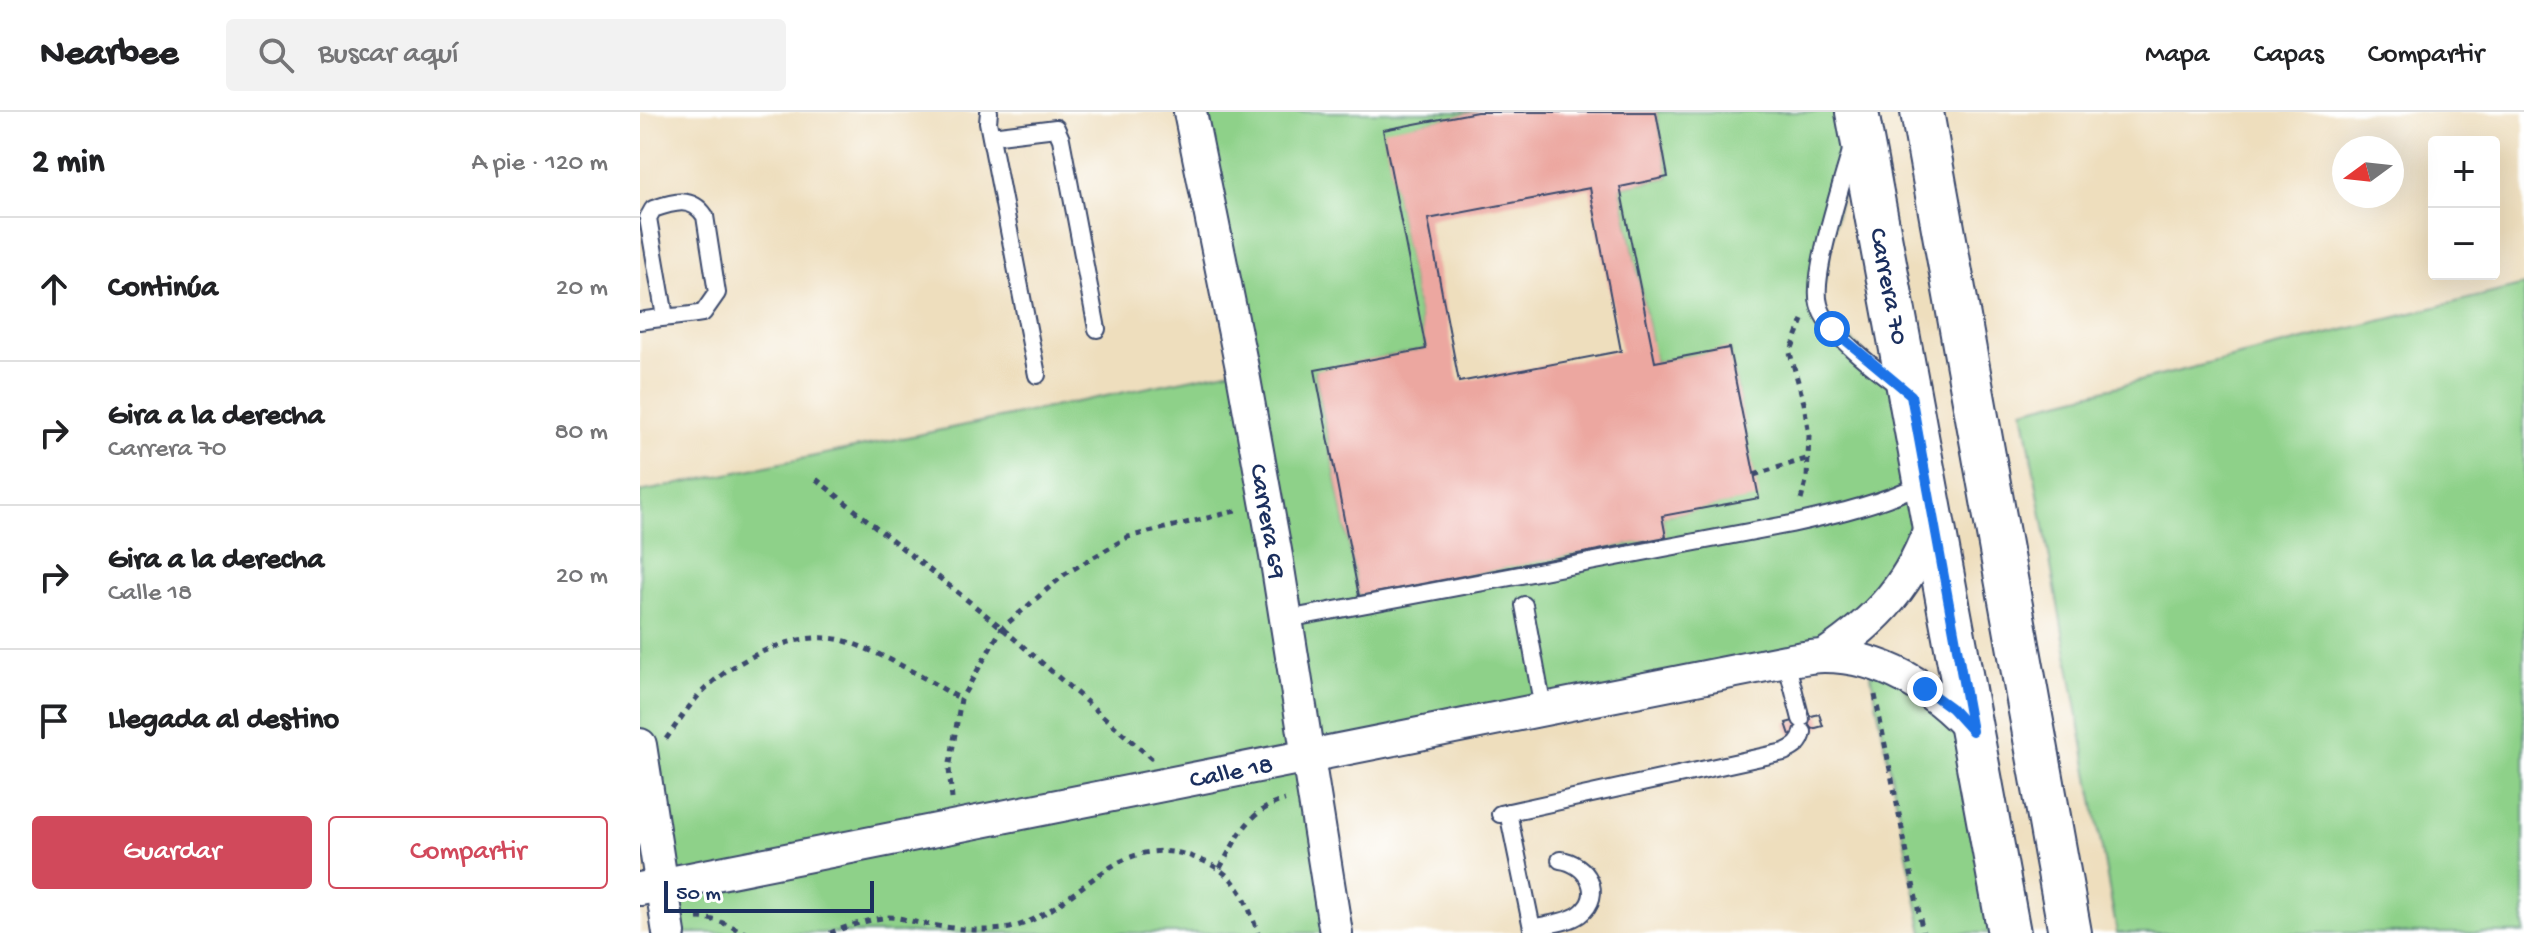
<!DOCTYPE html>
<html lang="es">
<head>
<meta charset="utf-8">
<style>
	body { margin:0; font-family:"Gochi Hand",sans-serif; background:#f2f2f2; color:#202124 }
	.controls { position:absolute; right:24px; top:24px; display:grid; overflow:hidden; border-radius:8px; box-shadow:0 8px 32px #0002 }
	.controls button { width:72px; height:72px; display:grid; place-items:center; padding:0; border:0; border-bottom:2px solid #e0e0e0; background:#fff; color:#202124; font:40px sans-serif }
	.compass { position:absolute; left:1692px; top:24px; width:72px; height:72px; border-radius:50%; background:#fff; box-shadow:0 8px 32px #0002; rotate:255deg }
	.scale { position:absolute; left:24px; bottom:20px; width:210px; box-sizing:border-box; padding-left:8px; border:4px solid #1b2f5e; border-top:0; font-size:22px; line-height:28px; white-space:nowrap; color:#1b2f5e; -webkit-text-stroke:6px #fff; paint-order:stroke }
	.stop { position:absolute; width:24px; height:24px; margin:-18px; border:6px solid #1a73e8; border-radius:50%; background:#fff }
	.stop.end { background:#1a73e8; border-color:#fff; box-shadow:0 2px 8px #0008 }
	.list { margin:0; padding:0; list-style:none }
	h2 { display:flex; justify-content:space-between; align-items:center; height:104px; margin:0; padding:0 32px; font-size:34px }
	h2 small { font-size:26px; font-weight:400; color:#757577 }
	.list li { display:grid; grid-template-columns:52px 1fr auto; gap:24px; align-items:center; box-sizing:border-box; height:144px; padding:0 32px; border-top:2px solid #e0e0e0 }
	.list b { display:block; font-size:30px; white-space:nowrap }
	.list p { margin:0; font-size:26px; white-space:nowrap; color:#757577 }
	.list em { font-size:26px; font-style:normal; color:#757577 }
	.actions { display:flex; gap:16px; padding:24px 32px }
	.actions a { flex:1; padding:18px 0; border:2px solid #d1495b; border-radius:8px; text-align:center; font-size:28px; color:#d1495b }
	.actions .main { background:#d1495b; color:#fff }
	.icon { flex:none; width:44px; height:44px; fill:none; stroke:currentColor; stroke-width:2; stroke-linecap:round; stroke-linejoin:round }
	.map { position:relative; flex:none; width:1884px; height:821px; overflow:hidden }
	header { display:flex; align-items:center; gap:48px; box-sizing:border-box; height:112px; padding:0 40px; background:#fff; border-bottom:2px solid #e0e0e0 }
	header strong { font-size:38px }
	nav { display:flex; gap:44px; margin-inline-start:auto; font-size:28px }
	.search { width:560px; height:72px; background:#f2f2f2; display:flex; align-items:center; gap:20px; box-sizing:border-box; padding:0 28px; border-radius:8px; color:#757577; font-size:30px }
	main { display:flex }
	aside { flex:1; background:#fff }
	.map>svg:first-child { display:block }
</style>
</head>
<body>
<header>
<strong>Nearbee</strong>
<div class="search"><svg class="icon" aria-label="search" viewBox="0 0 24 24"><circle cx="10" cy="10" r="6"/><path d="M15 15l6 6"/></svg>Buscar aquí</div>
<nav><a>Mapa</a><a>Capas</a><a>Compartir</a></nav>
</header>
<main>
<aside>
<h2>2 min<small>A pie · 120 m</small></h2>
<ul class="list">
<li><svg class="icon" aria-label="ahead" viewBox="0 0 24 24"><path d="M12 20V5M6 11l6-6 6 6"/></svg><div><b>Continúa</b></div><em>20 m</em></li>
<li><svg class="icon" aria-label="right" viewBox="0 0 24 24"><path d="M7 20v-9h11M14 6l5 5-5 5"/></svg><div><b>Gira a la derecha</b><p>Carrera 70</p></div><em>80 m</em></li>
<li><svg class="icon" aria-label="right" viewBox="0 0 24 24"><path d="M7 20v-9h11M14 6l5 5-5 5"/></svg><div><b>Gira a la derecha</b><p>Calle 18</p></div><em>20 m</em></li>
<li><svg class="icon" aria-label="arrive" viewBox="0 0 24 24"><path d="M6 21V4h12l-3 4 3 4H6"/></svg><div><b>Llegada al destino</b></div></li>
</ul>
<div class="actions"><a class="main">Guardar</a><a>Compartir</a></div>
</aside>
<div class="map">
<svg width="1884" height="821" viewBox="0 0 1884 821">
	<rect width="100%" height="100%" fill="#fff"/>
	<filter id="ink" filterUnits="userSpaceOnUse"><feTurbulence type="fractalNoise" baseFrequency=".0125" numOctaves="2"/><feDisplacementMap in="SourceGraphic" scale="16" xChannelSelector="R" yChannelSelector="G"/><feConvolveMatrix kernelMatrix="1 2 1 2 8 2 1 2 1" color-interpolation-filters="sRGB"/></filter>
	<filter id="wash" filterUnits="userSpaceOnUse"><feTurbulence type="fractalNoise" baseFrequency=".006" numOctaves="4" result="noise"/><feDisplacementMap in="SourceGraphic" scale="32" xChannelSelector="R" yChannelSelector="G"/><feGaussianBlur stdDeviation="1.8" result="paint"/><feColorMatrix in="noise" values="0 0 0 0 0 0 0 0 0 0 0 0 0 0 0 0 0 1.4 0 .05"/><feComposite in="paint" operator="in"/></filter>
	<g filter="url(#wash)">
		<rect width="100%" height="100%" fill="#eedebd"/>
		<!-- green -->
		<g fill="#8ed189" stroke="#548074" stroke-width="2">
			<polygon points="553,0 837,0 744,19 786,237 675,259 719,483 1025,425 1022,404 1118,385 1089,237 1015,250 980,75 1028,65 1016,0 1217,0 1179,195 1251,268 1293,407 1214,524 667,643 696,821 29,821 0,633 0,380 602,256"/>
			<polygon points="1884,173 1884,821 1477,821 1383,298"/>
			<polygon points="1228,549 1311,596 1369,821 1283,821"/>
		</g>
		<g id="blocks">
			<!-- building -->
			<g fill="#eca7a0" fill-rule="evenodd">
				<path d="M837,0H1016L1028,65L980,75L1015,250L1089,236L1119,386L1022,404L1026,425L719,484L675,258L786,237L743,18ZM950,76L981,239L819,270L788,107Z"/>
				<polygon points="1179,602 1183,614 1150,623 1146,611"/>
			</g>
		</g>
	</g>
	<g filter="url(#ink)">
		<use href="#blocks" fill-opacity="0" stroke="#3b496c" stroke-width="2"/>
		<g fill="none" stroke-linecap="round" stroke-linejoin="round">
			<defs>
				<g id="service">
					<polyline points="349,0 348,10 397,263"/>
					<polyline points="351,24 416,16 421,27 457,217"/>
					<path d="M1212,35C1203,69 1171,163 1179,192C1185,220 1238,259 1261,276"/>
					<path d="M0,209C21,205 42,205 63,201L77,181L65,104C52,84 34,90 13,97L8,106L25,205"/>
					<polyline points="884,493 903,596"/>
					<path d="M647,507L1151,412C1196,402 1244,391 1285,370"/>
					<polyline points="1146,549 1161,607"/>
					<polyline points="868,700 893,821"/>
					<path d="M860,702L1144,640C1155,635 1161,631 1163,620"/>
					<path d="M892,816C906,812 928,811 940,802C965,782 947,751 920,748"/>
				</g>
				<g id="minor">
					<polyline points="550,0 602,256 636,444 696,821"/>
					<path d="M1184,544C1238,508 1273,470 1293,407"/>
					<polyline points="0,633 29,821"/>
					<path d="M0,777L1146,549C1158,547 1171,544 1184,544C1243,544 1294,577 1332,619"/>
				</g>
				<g id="tertiary">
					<polyline points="1217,0 1369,821"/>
					<polyline points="1282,0 1430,821"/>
				</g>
			</defs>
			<!-- service casing -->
			<use href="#service" stroke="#3b496c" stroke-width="20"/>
			<!-- minor casing -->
			<use href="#minor" stroke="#3b496c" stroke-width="36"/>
			<!-- tertiary casing -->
			<use href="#tertiary" stroke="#3b496c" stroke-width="46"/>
			<!-- path -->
			<g stroke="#3b496c" stroke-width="5" stroke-dasharray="6 6" stroke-linecap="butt">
				<polyline points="1114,363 1169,346"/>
				<polyline points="176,367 362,516 512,647"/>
				<polyline points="1161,388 1167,366 1169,324 1164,291 1150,241 1163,208"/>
				<polyline points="1235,583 1283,821"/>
				<path d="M26,627C37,612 47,596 60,582C91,549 158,515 205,529C246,542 283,566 321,587"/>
				<polyline points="312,687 309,657 321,587 362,516 425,462 488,425 600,398"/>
				<path d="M580,756C598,725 608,698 645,688"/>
				<path d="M57,806C74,806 89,813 105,821"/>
				<path d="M190,821C208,814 230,807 249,805C258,805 270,809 279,811C309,816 339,821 370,816C442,798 475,712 561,748C598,763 605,785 618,821"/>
			</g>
			<!-- service -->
			<use href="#service" stroke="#fff" stroke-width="16"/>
			<!-- minor -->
			<use href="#minor" stroke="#fff" stroke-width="32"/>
			<!-- tertiary -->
			<use href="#tertiary" stroke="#fff" stroke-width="42"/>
		</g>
	</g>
	<g fill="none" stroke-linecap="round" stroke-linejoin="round" filter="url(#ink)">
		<!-- route -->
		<polyline stroke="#1a73e8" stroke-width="10" points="1192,217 1271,283 1332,619 1311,596 1285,577"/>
	</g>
	<g text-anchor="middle" stroke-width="6" stroke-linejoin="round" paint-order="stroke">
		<!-- street labels -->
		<g font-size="26" fill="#1b2f5e" stroke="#fff">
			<text transform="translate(1251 174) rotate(79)" y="9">Carrera 70</text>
			<text transform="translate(630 409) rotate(80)" y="9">Carrera 69</text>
			<text transform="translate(591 658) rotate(-11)" y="9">Calle 18</text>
		</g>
	</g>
</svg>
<div class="controls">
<button>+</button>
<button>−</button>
</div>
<svg class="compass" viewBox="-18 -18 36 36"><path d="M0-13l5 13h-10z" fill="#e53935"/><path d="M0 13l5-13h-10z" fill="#757577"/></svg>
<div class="scale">50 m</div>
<div class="stop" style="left:1192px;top:217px"></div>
<div class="stop end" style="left:1285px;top:577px"></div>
</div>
</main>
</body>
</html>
